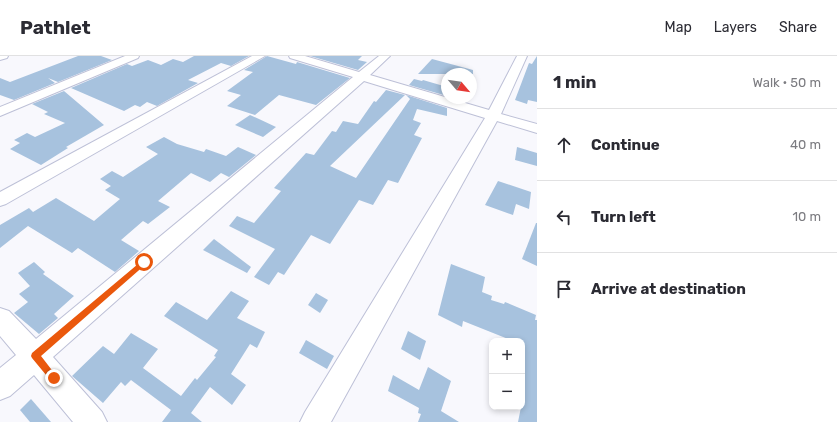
<!DOCTYPE html>
<html lang="en">
<head>
<meta charset="utf-8">
<style>
	body { margin:0; font-family:Rubik,sans-serif; background:#f2f2f3; color:#2b2b33 }
	.controls { position:absolute; right:12px; bottom:12px; display:grid; overflow:hidden; border-radius:8px; box-shadow:0 2px 6px #0003 }
	.controls button { width:36px; height:36px; display:grid; place-items:center; padding:0; border:0; border-bottom:1px solid #e1e1e2; background:#fff; color:#2b2b33; font:20px sans-serif }
	.compass { position:absolute; left:441px; top:12px; width:36px; height:36px; border-radius:50%; background:#fff; box-shadow:0 2px 6px #0003; rotate:119deg }
	.stop { position:absolute; width:12px; height:12px; margin:-9px; border:3px solid #ea580c; border-radius:50%; background:#fff }
	.stop.end { background:#ea580c; border-color:#fff; box-shadow:0 1px 4px #0008 }
	.list { margin:0; padding:0; list-style:none }
	h2 { display:flex; justify-content:space-between; align-items:center; height:52px; margin:0; padding:0 16px; font-size:17px }
	h2 small { font-size:13px; font-weight:400; color:#7c7c81 }
	.list li { display:grid; grid-template-columns:26px 1fr auto; gap:12px; align-items:center; box-sizing:border-box; height:72px; padding:0 16px; border-top:1px solid #e1e1e2 }
	.list b { display:block; font-size:15px; white-space:nowrap }
	.list em { font-size:13px; font-style:normal; color:#7c7c81 }
	.icon { flex:none; width:22px; height:22px; fill:none; stroke:currentColor; stroke-width:2; stroke-linecap:round; stroke-linejoin:round }
	.map { position:relative; flex:none; width:537px; height:366px; overflow:hidden }
	header { display:flex; align-items:center; gap:24px; box-sizing:border-box; height:56px; padding:0 20px; background:#fff; border-bottom:1px solid #e1e1e2 }
	header strong { font-size:19px }
	nav { display:flex; gap:22px; margin-inline-start:auto; font-size:14px }
	main { display:flex }
	aside { flex:1; background:#fff }
	.map>svg:first-child { display:block }
</style>
</head>
<body>
<header>
<strong>Pathlet</strong>
<nav><a>Map</a><a>Layers</a><a>Share</a></nav>
</header>
<main>
<div class="map">
<svg width="537" height="366" viewBox="0 0 537 366">
	<rect width="100%" height="100%" fill="#f8f8fd"/>
	<!-- building -->
	<g fill="#a7c2de">
		<polygon points="78,0 101,0 112,4 58,26 48,22 55,27 14,44 0,39 0,22 10,26"/>
		<polygon points="194,0 249,0 231,10 221,7 188,24 198,27 157,50 147,46 140,51 135,49 124,55 71,32 127,8 132,10 148,4 161,9 173,3 183,6"/>
		<polygon points="267,0 296,8 297,6 350,22 316,49 279,39 255,59 227,50 241,39 227,35 253,16 244,14"/>
		<polygon points="310,0 362,0 358,4 367,6 358,14"/>
		<polygon points="537,0 537,46 528,44 527,48 515,44 529,7 532,8"/>
		<polygon points="432,3 473,14 473,18 418,18"/>
		<polygon points="414,23 422,25 423,24 447,31 447,40 409,29"/>
		<polygon points="386,34 405,39 330,110 356,122 410,43 406,39 447,52 447,60 417,53 413,64 421,67 414,79 422,82 398,127 388,124 373,149 359,144 330,188 311,179 284,219 278,216 269,229 254,221 275,193 229,170 237,160 254,167 281,135 274,132 306,97 314,99 332,75 336,76 343,65 358,68 374,45 376,46"/>
		<polygon points="64,35 104,69 66,91 68,92 41,109 10,93 20,87 14,84 27,77 35,81 65,67 44,58 48,56 32,48"/>
		<polygon points="250,59 259,63 276,71 263,81 235,69"/>
		<polygon points="164,81 177,88 204,96 206,93 226,100 238,91 256,99 229,121 221,117 210,126 191,117 158,145 170,151 148,168 143,165 121,184 139,195 115,216 78,192 72,197 28,170 0,192 0,169 29,152 33,156 56,142 94,165 120,143 105,134 111,130 100,123 112,115 123,121 158,98 146,91"/>
		<polygon points="517,91 537,97 537,110 515,104"/>
		<polygon points="498,125 531,136 529,153 516,148 513,159 485,149"/>
		<polygon points="536,167 537,167 537,210 522,203"/>
		<polygon points="214,183 251,211 247,217 203,194"/>
		<polygon points="34,206 45,216 43,218 74,240 54,258 58,262 39,278 14,257 28,246 19,238 30,230 18,217"/>
		<polygon points="451,208 485,221 482,236 492,240 491,244 504,248 505,246 536,259 535,264 537,264 537,366 518,366 521,351 522,351 522,285 513,285 463,265 462,271 438,259"/>
		<polygon points="231,235 249,245 237,262 265,276 257,292 250,288 231,318 246,329 232,349 210,331 191,357 202,366 162,366 171,354 131,324 125,330 121,326 103,347 72,320 103,290 114,298 131,277 158,293 143,312 181,340 195,322 197,324 216,301 214,300 218,294 164,260 176,246 207,264"/>
		<polygon points="316,237 328,244 320,257 308,249"/>
		<polygon points="408,275 426,285 420,304 401,293"/>
		<polygon points="306,284 334,300 327,313 299,297"/>
		<polygon points="428,311 451,325 441,355 459,366 418,366 421,358 418,357 419,352 388,335 393,319 419,334"/>
		<polygon points="31,343 51,366 30,366 20,354"/>
	</g>
	<g fill="none" stroke-linecap="round" stroke-linejoin="round">
		<defs>
			<g id="minor">
				<polygon points="0,0 8,0 7,2 0,4"/>
				<polygon points="125,0 139,0 138,2 0,60 0,51"/>
				<polygon points="252,0 265,0 6,148 0,150 0,136"/>
				<polygon points="289,0 305,0 359,16 379,0 390,0 370,19 489,54 517,0 527,0 501,58 537,68 537,77 497,65 331,366 300,366 305,356 485,62 364,25 53,301 102,356 107,366 73,366 34,319 10,340 0,344 0,312 16,299 0,280 0,252 9,255 36,283 353,21 290,2"/>
			</g>
		</defs>
		<!-- minor casing -->
		<use href="#minor" stroke="#bdc0d7" stroke-width="2"/>
		<!-- minor -->
		<use href="#minor" fill="#fff" fill-rule="evenodd"/>
	</g>
	<!-- route -->
	<polygon fill="#ea580c" points="144,203 146,204 146,208 41,300 58,322 57,325 54,326 51,325 32,302 31,300 32,297"/>
</svg>
<div class="controls">
<button>+</button>
<button>−</button>
</div>
<svg class="compass" viewBox="-18 -18 36 36"><path d="M0-13l5 13h-10z" fill="#e53935"/><path d="M0 13l5-13h-10z" fill="#7c7c81"/></svg>
<div class="stop" style="left:144px;top:206px"></div>
<div class="stop end" style="left:54px;top:322px"></div>
</div>
<aside>
<h2>1 min<small>Walk · 50 m</small></h2>
<ul class="list">
<li><svg class="icon" aria-label="ahead" viewBox="0 0 24 24"><path d="M12 20V5M6 11l6-6 6 6"/></svg><div><b>Continue</b></div><em>40 m</em></li>
<li><svg class="icon" aria-label="left" viewBox="0 0 24 24"><path d="M17 20v-9H6M10 6l-5 5 5 5"/></svg><div><b>Turn left</b></div><em>10 m</em></li>
<li><svg class="icon" aria-label="arrive" viewBox="0 0 24 24"><path d="M6 21V4h12l-3 4 3 4H6"/></svg><div><b>Arrive at destination</b></div></li>
</ul>
</aside>
</main>
</body>
</html>
